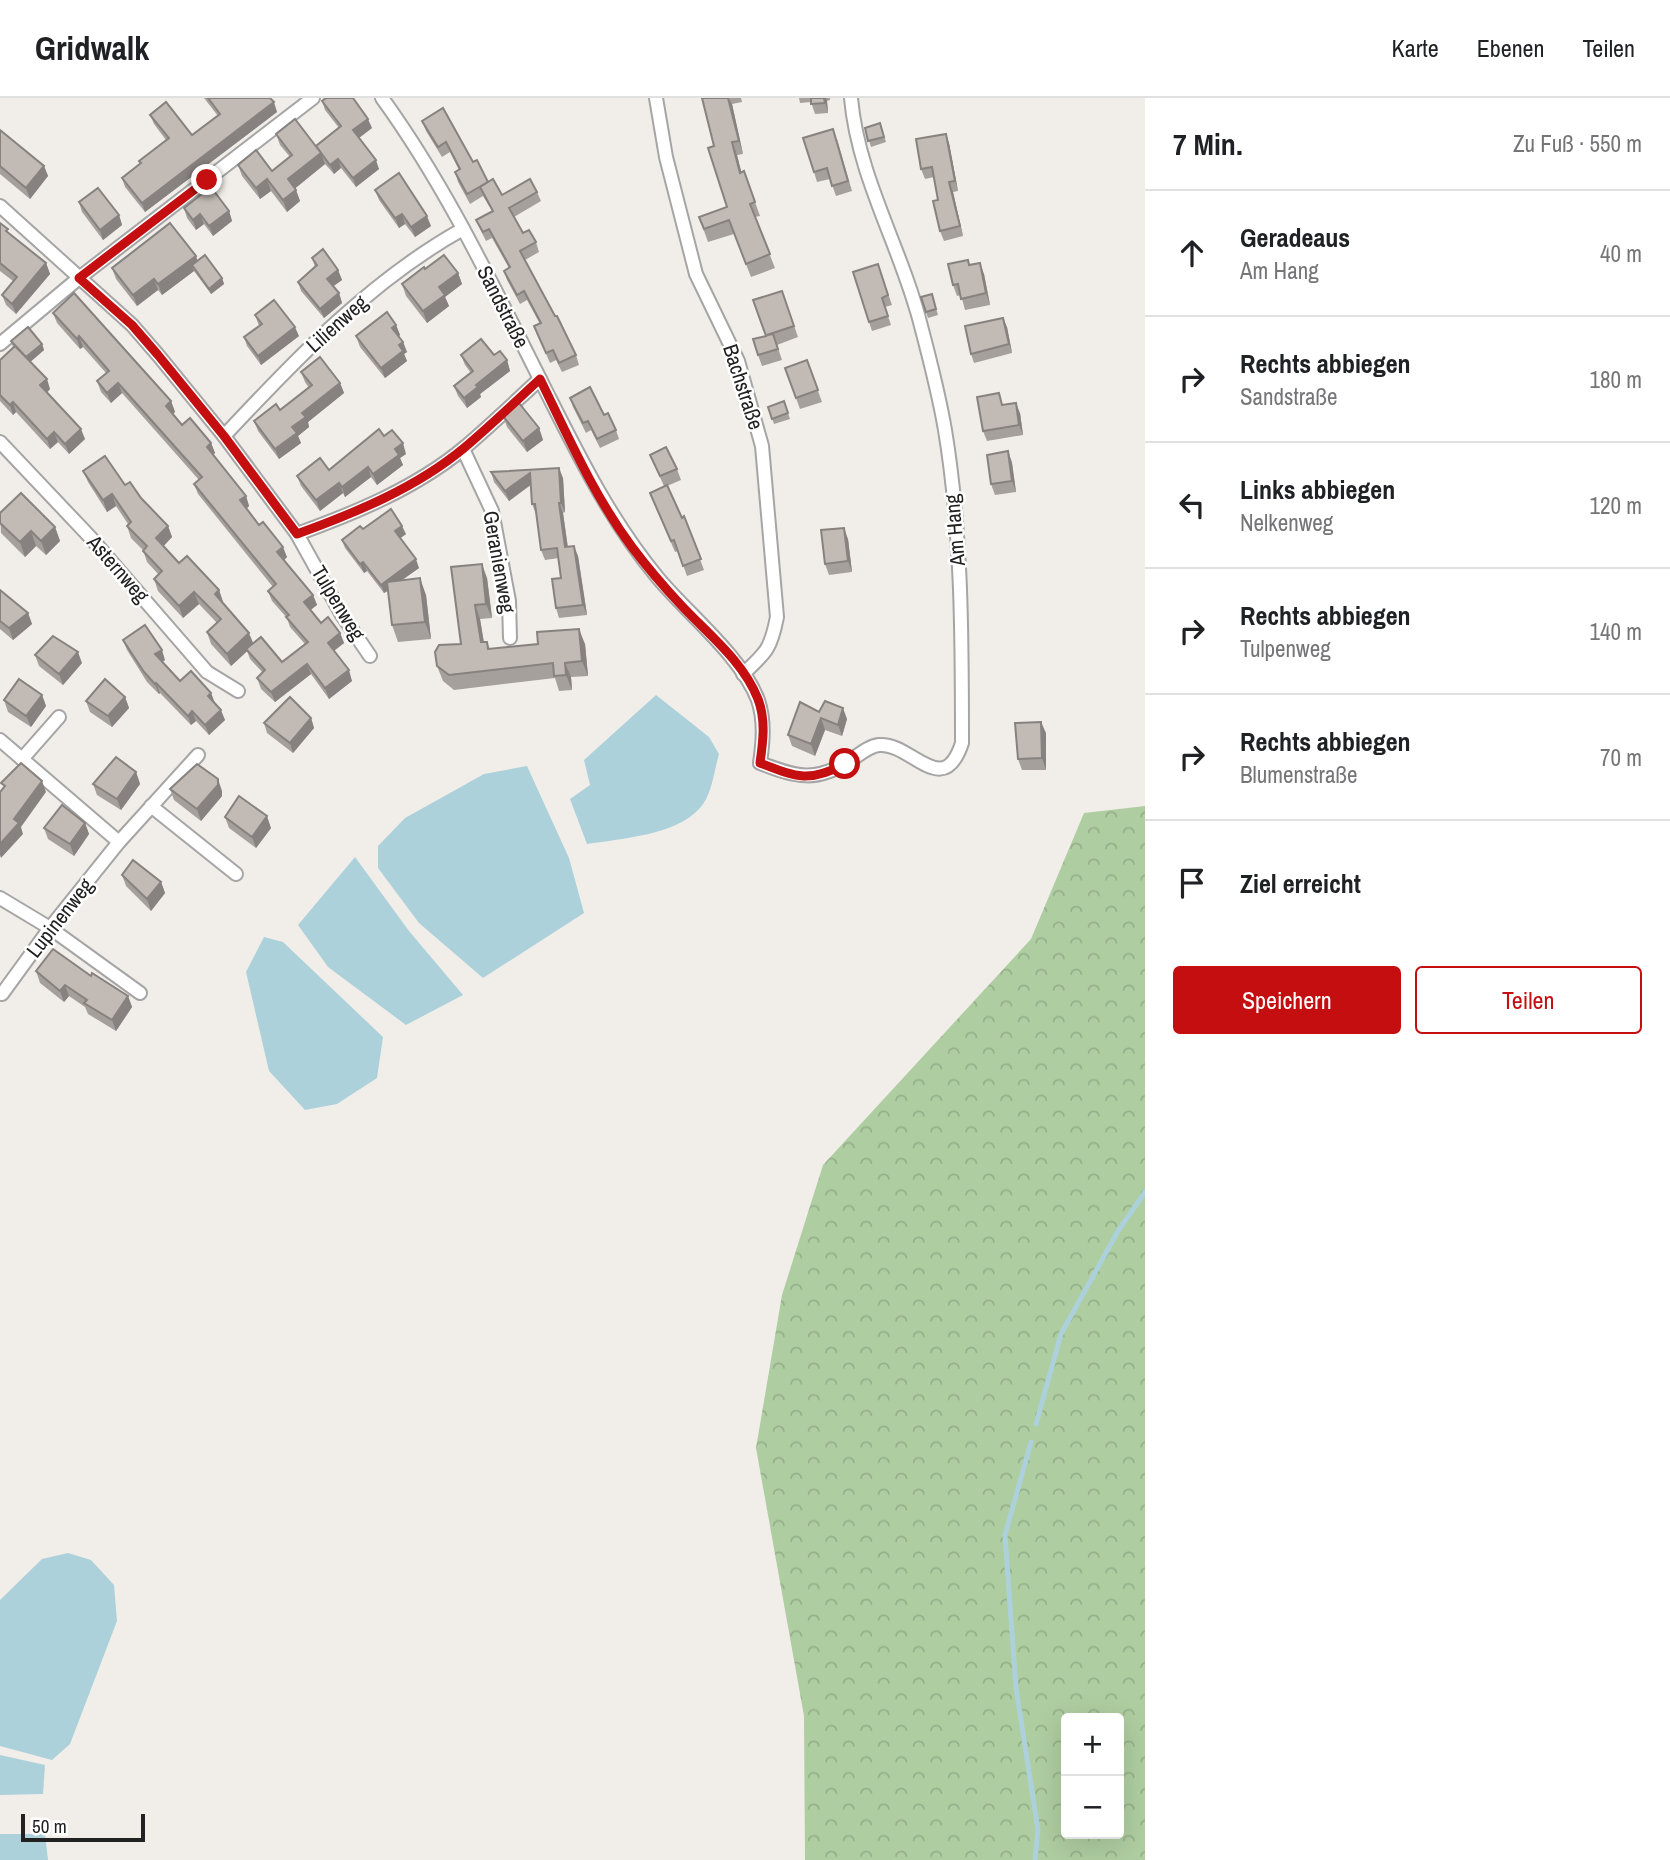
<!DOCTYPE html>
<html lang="de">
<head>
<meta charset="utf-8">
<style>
	body { margin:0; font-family:"Archivo Narrow",sans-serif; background:#f6f6f6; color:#202124 }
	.controls { position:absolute; right:21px; bottom:21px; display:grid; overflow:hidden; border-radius:7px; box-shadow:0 7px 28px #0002 }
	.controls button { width:63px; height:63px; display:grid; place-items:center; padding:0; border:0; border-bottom:2px solid #e0e0e0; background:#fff; color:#202124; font:35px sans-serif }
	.scale { position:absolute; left:21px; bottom:18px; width:124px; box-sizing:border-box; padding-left:7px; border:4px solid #212121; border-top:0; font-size:19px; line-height:24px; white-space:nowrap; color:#212121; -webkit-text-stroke:5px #fff; paint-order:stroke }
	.stop { position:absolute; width:21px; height:21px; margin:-16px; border:5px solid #c50e10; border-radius:50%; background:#fff }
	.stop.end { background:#c50e10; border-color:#fff; box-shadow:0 2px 7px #0008 }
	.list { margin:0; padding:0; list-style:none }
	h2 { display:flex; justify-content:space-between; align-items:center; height:91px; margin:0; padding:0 28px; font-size:30px }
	h2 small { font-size:23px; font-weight:400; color:#757577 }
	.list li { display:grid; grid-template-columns:46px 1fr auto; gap:21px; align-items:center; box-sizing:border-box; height:126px; padding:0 28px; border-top:2px solid #e0e0e0 }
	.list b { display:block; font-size:26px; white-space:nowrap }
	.list p { margin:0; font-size:23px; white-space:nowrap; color:#757577 }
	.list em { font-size:23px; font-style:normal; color:#757577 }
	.actions { display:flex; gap:14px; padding:21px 28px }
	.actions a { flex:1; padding:16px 0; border:2px solid #c50e10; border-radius:7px; text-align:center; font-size:24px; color:#c50e10 }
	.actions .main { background:#c50e10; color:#fff }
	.icon { flex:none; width:38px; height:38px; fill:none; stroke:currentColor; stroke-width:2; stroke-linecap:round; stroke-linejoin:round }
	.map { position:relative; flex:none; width:1145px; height:1762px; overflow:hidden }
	header { display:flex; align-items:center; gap:42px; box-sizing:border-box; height:98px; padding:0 35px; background:#fff; border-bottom:2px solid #e0e0e0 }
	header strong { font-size:33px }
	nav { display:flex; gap:38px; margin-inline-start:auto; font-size:24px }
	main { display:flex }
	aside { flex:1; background:#fff }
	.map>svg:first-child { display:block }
</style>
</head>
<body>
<header>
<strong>Gridwalk</strong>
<nav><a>Karte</a><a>Ebenen</a><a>Teilen</a></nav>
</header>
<main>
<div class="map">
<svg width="1145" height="1762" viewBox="0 0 1145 1762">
	<defs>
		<pattern id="forest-crowns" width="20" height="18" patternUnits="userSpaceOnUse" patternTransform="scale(1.75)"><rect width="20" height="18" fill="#aecda0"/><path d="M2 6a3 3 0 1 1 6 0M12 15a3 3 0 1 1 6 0" fill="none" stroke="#95b08a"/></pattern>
	</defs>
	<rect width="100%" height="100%" fill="#f1eee9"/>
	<!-- forest -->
	<path fill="url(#forest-crowns)" fill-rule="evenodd" d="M1145,708V1762H805L804,1618L756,1350L782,1197L823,1067L1031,841L1084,715ZM1066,1620H1119V1736H1066Z"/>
	<!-- water -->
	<g fill="#add1db">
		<path d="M656,597L709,639L719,656C714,673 712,698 699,711C676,737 619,741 587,746L570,701L590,687L584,662Z"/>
		<polygon points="527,668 569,760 584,815 483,880 419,825 378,770 378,748 405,720 484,676"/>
		<polygon points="355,759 409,833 463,897 406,927 328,869 298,827"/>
		<polygon points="264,839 283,844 383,939 377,980 337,1006 305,1012 269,973 246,874"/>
		<polygon points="68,1455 91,1462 114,1487 117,1523 70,1646 52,1662 0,1648 0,1502 42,1461"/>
		<polygon points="0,1657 45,1667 43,1696 0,1697"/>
		<polygon points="0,1736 45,1736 48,1762 0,1762"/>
	</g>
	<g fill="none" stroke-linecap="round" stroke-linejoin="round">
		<!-- stream -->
		<g stroke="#add1db" stroke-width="5">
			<polyline points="1036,1326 1061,1236 1118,1133 1145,1094"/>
			<polyline points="1031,1344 1005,1437 1016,1590 1038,1732 1035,1762"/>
		</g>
		<defs>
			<g id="street">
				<path d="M382,0C446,88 493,188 542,285C577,354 609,421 658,480C688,516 742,559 758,602C765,623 763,644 760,665C796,679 816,685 851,662C860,656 869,648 879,647C911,644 943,703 962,645C962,541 962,435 945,332C939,297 930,262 921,228C902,151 858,80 851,0"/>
				<path d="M656,0L666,59L696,176L738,263L762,348L777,519C771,550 767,554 743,576"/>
				<polyline points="0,108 132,227 158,257 224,338 297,436 342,517 370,558"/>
				<polyline points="0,246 79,180 313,0"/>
				<path d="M224,338C296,261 371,182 463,131"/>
				<polyline points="0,344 90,439 207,574 238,593"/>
				<polyline points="463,351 492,413 509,503 510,540"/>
				<path d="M297,436C355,415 416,390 464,350C490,328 515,304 540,281"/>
				<polyline points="0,642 119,744"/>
				<polyline points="22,661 59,619"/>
				<polyline points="151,708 236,776"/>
				<polyline points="0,800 50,830 140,895"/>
				<polyline points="2,896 50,830 119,744 198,657"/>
			</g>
		</defs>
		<!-- street casing -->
		<use href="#street" stroke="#a5a5a5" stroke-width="16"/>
		<!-- street -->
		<use href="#street" stroke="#fff" stroke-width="12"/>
	</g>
	<!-- wall -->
	<g fill="#a6a09c">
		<polygon points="204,0 270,0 277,14 145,114 125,89 122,80 140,66 139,63 166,42 154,26 150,17 192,37 218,18"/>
		<polygon points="701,0 741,0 742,4 732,6 743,56 737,57 741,74 744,73 760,118 755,119 775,170 751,179 734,136 708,144 699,119 727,109 703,2"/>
		<polygon points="799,0 830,0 830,2 827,3 828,15 815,16 811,4 800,5"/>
		<polygon points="322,3 372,30 359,40 379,71 356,89 341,70 334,76 325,66 295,90 300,103 287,114 271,93 260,101 242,78 238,67 272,73 290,59 280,47 276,36 316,48 339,30 325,12"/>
		<polygon points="422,23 473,64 489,84 502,97 537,94 541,103 514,119 523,135 536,144 539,154 525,162 576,257 579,267 562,274 556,262 550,265 534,228 540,226 527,202 520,206 507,182 504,173 509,170 492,140 486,143 480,131 476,122 492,113 483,98 470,106 458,84 455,74 459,72 450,54 442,59 426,33"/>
		<polygon points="880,25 886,44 871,49 865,30"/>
		<polygon points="0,32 44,68 48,78 30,101 0,76"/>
		<polygon points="837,41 852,93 836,98 830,81 817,84 814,74"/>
		<polygon points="949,45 958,93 953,94 963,138 944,143 940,133 938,102 934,79 925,81 921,71"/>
		<polygon points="375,92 431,128 415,139 405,126 399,130 379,102"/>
		<polygon points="79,104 119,117 122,127 103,142 82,114"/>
		<polygon points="184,110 229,113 232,123 213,138 204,126 196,132 187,120"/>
		<polygon points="0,125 9,135 46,165 50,176 16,216 6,207 2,197 13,183 0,173"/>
		<polygon points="196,158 197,163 222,180 224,186 211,196 194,173 162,197 158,192 137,208 116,181 112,170"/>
		<polygon points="312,160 338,172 342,182 333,188 339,195 342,205 324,220 301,193 298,184 315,169"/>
		<polygon points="878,166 892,207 885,209 891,227 872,233 869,224"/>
		<polygon points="970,167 984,176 990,207 965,212 961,197 957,198 953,187"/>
		<polygon points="425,171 458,175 462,186 445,199 449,208 427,225 406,198 402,186"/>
		<polygon points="782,193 798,239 777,247 782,262 762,268 758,257"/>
		<polygon points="932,196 938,217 928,220 921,199"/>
		<polygon points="53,215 171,303 175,314 173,316 182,327 211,345 215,355 213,357 246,398 249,408 246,411 287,459 284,462 313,497 317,507 310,512 321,525 340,535 344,545 334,553 352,583 329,601 311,576 275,604 261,591 257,580 263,575 250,561 247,553 231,568 211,546 207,534 217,525 199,506 183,520 158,493 154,481 159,477 147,464 143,452 131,440 127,428 128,426 116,408 107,414 88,384 83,373 125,387 141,400 168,428 172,439 163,448 179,465 219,492 223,504 222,505 253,545 282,564 305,546 290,529 287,520 272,503 268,493 273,489 198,396 194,386 199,382 122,295 111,305 101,294 97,283 106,275 83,249 80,251 57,225"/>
		<polygon points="255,217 299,238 261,267 247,248 244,239 259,228"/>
		<polygon points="396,227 400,237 399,238 403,244 407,254 404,256 407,263 385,280 360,249 356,238"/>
		<polygon points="1007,229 1012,255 974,265 971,256"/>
		<polygon points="11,243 42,246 44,252 30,264 50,291 47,295 85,341 69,356 58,344 50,351 16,314 13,317 0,303 0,262 13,249"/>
		<polygon points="461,257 494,257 507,262 510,273 480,296 481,299 467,310 458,298 454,288 471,275 465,267"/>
		<polygon points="807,262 822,304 800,311 785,270"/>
		<polygon points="301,274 340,285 344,295 308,324 309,329 298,338 301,345 279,361 258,333 254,323 280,312 309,290 305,284"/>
		<polygon points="570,300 604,317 616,332 619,341 600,350 591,332 586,335 573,309"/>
		<polygon points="784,303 790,321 774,326 768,309"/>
		<polygon points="1020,315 1023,337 987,343 983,333"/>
		<polygon points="503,318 539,330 543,342 527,354 507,329"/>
		<polygon points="384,338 406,356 400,360 403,367 377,387 371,379 345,399 343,395 320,413 301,388 297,378 329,372"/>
		<polygon points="1008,353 1012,365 1016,394 995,397 991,386"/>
		<polygon points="650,357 677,371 681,382 667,388 682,420 684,418 704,472 687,478 678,453 675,454 650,395 664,388"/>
		<polygon points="491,374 563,380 565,414 563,415 568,449 578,458 587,517 559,520 556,510 561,480 559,460 545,462 541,452 536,416 532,406 531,387 509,403 494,384"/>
		<polygon points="0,415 55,429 60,443 46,457 36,448 25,459 1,435"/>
		<polygon points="363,431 406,436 400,440 419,470 402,482 426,497 431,541 398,544 392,527 388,493 384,495 367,473 364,475 345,450 342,442"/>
		<polygon points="848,441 852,474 829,477 825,466"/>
		<polygon points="451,469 487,480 492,520 480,521 484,544 487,544 490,551 585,546 588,578 571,579 572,592 559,593 555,580 454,592 443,583 437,568 461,546"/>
		<polygon points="0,492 28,515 32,526 13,542 0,531"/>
		<polygon points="123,542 165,562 162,564 180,583 211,595 214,605 225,622 209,637 196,623 191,627 160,595 159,596 147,584 127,552"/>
		<polygon points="35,557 82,565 63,587 39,568"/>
		<polygon points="42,597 46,608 31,629 8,614 4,602"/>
		<polygon points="125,599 129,610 112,629 90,614 86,603"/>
		<polygon points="819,614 847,621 842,638 825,632 815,658 792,648 788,637"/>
		<polygon points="311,620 314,630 293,655 267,635 264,625"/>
		<polygon points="1046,635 1046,672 1022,672 1018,661"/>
		<polygon points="136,674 140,686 121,712 97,697 93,686"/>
		<polygon points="170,691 222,693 222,698 201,723 174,702"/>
		<polygon points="225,719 271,730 256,750 229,730"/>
		<polygon points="85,725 89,736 74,758 48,741 44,730"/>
		<polygon points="122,777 161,784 165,795 151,813 126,788"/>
		<polygon points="36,873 91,878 128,898 132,909 116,933 88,916 85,909 69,898 64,904 40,885"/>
	</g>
	<!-- shaded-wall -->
	<g fill="#87827f">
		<polygon points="728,0 732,6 743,56 739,43"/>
		<polygon points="824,0 826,0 827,3 828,15"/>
		<polygon points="274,4 277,14 145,114 142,105"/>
		<polygon points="368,21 372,30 356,42 353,32"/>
		<polygon points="946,36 949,45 958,93 955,83"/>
		<polygon points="732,44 737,57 745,88 740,75"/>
		<polygon points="321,55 325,66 292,93 288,81"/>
		<polygon points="338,61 341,70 334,76 330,67"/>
		<polygon points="376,62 379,71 356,89 353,80"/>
		<polygon points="44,68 48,78 30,101 26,90"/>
		<polygon points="267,81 271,93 260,101 256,90"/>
		<polygon points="949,84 953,94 963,138 960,128"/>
		<polygon points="296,92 300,103 287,114 283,102"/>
		<polygon points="229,113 232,123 213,138 209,128"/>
		<polygon points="200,116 204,126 196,132 193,122"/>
		<polygon points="402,116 405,126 399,130 395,120"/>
		<polygon points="119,117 122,127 103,142 100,132"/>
		<polygon points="427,118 431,128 415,139 411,129"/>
		<polygon points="196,158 199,168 192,167 194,173 162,197 158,186"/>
		<polygon points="46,165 50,176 16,216 12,206"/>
		<polygon points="980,165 984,176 990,207 986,195"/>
		<polygon points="338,172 342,182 331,190 327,181"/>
		<polygon points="458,175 462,186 445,199 449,208 427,225 423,213 439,189"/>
		<polygon points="222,180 224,186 211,196 209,191"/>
		<polygon points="154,181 158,192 137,208 133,197"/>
		<polygon points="339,195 342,205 324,220 320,211"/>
		<polygon points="1003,220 1007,229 1012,255 1009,246"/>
		<polygon points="396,227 400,237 396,241 392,230"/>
		<polygon points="295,229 299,238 261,267 258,258"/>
		<polygon points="79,238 83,249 80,251 77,241"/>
		<polygon points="403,244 407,254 404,256 407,263 385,280 381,270 399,247"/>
		<polygon points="42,246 44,252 28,266 25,260"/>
		<polygon points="507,262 510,273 480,296 481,299 467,310 464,300 476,287"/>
		<polygon points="47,281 50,291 44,297 40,287"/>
		<polygon points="118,285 122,295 111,305 107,295"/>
		<polygon points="340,285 344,295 308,324 309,329 298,338 301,345 279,361 275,351 302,315"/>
		<polygon points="171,303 175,314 169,318 166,308"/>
		<polygon points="13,304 16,314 13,317 10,307"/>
		<polygon points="1016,305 1020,315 1023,337 1019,327"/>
		<polygon points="539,330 543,342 527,354 523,343"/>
		<polygon points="81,331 85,341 69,356 65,346"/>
		<polygon points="54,334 58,344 50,351 47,341"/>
		<polygon points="211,345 215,355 211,359 207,349"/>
		<polygon points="403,345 406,356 400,360 403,367 377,387 373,376 395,351"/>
		<polygon points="1008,353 1012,365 1016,394 1012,383"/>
		<polygon points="368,369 371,379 345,399 342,389"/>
		<polygon points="559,370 563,380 565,414 561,405"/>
		<polygon points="530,375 534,384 509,403 505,393"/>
		<polygon points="339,385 343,395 320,413 316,402"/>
		<polygon points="112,396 116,408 107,414 103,402"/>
		<polygon points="246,398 249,408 244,413 240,402"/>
		<polygon points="559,405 563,415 569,459 565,449"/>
		<polygon points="168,428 172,439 160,452 156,440"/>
		<polygon points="402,428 406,436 398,442 395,433"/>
		<polygon points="55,429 60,443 46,457 41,443"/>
		<polygon points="844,430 848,441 852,474 848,463"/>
		<polygon points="31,433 36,448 25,459 20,444"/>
		<polygon points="574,448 578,458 587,517 583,507"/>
		<polygon points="283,449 287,459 281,465 277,454"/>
		<polygon points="416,461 419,470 384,495 381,487"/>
		<polygon points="363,464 367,473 364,475 360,466"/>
		<polygon points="482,466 487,480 492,520 486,506"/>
		<polygon points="420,480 426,497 431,541 425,524"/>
		<polygon points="219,492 223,504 219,508 215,496"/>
		<polygon points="194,494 199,506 183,520 179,508"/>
		<polygon points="313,497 317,507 308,514 304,504"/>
		<polygon points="475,507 480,521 486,559 481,544"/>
		<polygon points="28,515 32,526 13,542 9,530"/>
		<polygon points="579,531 585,546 588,578 582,563"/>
		<polygon points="249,535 254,547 231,568 227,556"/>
		<polygon points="340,535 344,545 331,555 328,545"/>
		<polygon points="162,552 165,562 159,566 155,556"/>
		<polygon points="78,554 82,565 63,587 59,576"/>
		<polygon points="565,565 571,579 572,592 566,577"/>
		<polygon points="307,566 311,576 275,604 271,594"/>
		<polygon points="349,572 352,583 329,601 325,590"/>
		<polygon points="156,585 160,595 159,596 155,586"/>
		<polygon points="211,595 215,605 211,608 208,598"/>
		<polygon points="42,597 46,608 31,629 26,618"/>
		<polygon points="125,599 129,610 112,629 108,618"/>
		<polygon points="843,610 847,621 842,638 838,627"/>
		<polygon points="221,612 225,622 209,637 205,627"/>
		<polygon points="192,613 196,623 191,627 188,618"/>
		<polygon points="311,620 314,630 293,655 290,645"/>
		<polygon points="821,620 825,632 815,658 811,646"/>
		<polygon points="1041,624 1046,635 1046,672 1042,660"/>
		<polygon points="136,674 140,686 121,712 117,701"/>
		<polygon points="218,681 222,693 222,698 201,723 197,711"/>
		<polygon points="42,683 46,694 21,729 23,736 1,760 0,757 0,746 14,721"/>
		<polygon points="267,718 271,730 256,750 252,739"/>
		<polygon points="85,725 89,736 74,758 70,746"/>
		<polygon points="161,784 165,795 151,813 147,801"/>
		<polygon points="65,887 69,898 64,904 60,893"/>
		<polygon points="128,898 132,909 116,933 112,922"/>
	</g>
	<!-- building -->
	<g fill="#c1bab5" stroke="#87827f" stroke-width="2">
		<polygon points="208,0 270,0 274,4 142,105 122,80 141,65 139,63 169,40 150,17 166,4 192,37 220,16"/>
		<polygon points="326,0 353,0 368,21 353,32 376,62 353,80 338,61 330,67 316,48 341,28 322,3"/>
		<polygon points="702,0 728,0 739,43 732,44 740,75 744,73 755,104 750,106 770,156 746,166 729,122 704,131 699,119 727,109 708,50 714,48"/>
		<polygon points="811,0 824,0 825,5 811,6"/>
		<polygon points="443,10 473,64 477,62 488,84 467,96 455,74 460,71 446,44 438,49 422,23"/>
		<polygon points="295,21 321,55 288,81 296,92 283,102 267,81 256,90 238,67 256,52 272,73 292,57 276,36"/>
		<polygon points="880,25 884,39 868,43 865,30"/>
		<polygon points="833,31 848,83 832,88 827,70 814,74 803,40"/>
		<polygon points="0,32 44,68 26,90 0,68"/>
		<polygon points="946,36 955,83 949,84 960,128 940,133 933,103 938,102 932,69 921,71 916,41"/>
		<polygon points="399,75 427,118 411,129 402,116 395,120 375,92"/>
		<polygon points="493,81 502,97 530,81 537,94 509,110 523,135 529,132 536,144 520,153 555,218 557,218 576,257 559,265 553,252 546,255 534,228 541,225 524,193 517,197 504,173 510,169 489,131 483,134 476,122 493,113 480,89"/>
		<polygon points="211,89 229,113 209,128 200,116 193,122 184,110"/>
		<polygon points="98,90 119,117 100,132 79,104"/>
		<polygon points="0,125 8,131 6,133 46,165 12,206 2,197 17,179 0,165"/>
		<polygon points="170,125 196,158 158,186 154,181 133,197 112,170"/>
		<polygon points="323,151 338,172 327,181 339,195 320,211 298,184 317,167 312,160"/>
		<polygon points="205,157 222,180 209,191 192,167"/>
		<polygon points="444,157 458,175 439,189 445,197 423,213 402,186 424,169 425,171"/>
		<polygon points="968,162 969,167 980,165 986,195 961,201 958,186 953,187 948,166"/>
		<polygon points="878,166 888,197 882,200 888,218 869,224 853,174"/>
		<polygon points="782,193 794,228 767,237 773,236 778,251 758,257 753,241 766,238 753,202"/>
		<polygon points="74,195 171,303 166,308 182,327 190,320 211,345 207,349 246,398 240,402 259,427 263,424 283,449 277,454 313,497 304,504 321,525 328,519 340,535 328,545 349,572 325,590 307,566 271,594 257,580 265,572 246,551 261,539 282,564 308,544 286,519 289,517 268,493 276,486 194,386 202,379 118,285 107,295 97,283 109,273 79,238 77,241 53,215"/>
		<polygon points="932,196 936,211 926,214 921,199"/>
		<polygon points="274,202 295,229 258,258 244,239 262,226 255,217"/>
		<polygon points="387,214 396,227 392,230 403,244 399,247 403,253 381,270 356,238"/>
		<polygon points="1003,220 1009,246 971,256 965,228"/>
		<polygon points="28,229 42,246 26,259 11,243"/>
		<polygon points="481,241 494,257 500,253 507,262 476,287 478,289 464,300 454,288 473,273 461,257"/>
		<polygon points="15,248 47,281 40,287 81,331 65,346 54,334 47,341 13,304 10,307 0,297 0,262"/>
		<polygon points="320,259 340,285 302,315 306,319 292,329 297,335 275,351 254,323 276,306 280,312 312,287 301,274"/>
		<polygon points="807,262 818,292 796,300 785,270"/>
		<polygon points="590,289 604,317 608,315 616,332 597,341 588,323 583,325 570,300"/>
		<polygon points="999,295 1002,307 1016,305 1019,327 983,333 977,299"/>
		<polygon points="784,303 788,315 772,321 768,309"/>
		<polygon points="519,305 539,330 523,343 503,318"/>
		<polygon points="379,331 384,338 392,332 403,345 395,351 399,357 373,376 368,369 342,389 339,385 316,402 297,378 320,360 329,372"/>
		<polygon points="666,349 677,371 660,378 650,357"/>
		<polygon points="1008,353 1012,383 991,386 987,357"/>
		<polygon points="105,358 125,387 130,384 141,400 168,428 156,440 179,465 187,458 219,492 215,496 249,535 227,556 207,534 221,521 194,494 179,508 154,481 162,473 143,453 147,448 127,428 131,424 112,396 103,402 83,373"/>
		<polygon points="559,370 561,405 559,405 565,449 574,448 583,507 556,510 552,481 561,480 557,450 541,452 535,406 532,406 530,375 505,393 491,374"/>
		<polygon points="667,387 682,420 684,418 701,461 683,468 674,442 671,443 650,395"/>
		<polygon points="21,395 55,429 41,443 31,433 20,444 0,425 0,415"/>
		<polygon points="391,411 402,428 395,433 416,461 381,487 363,464 360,466 342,442 360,428 363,431"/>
		<polygon points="844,430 848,463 825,466 821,432"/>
		<polygon points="482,466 486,506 475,507 481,544 487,544 488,551 538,546 537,534 579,531 582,563 565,565 566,577 554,578 553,565 449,577 437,568 435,554 439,547 461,546 451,469"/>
		<polygon points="420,480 425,524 392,527 387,484"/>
		<polygon points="0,492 28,515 9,530 0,523"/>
		<polygon points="145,527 162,552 155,556 180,583 191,573 211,595 208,598 221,612 205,627 192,613 188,618 156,585 155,586 144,574 123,542"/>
		<polygon points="53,538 78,554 59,576 35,557"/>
		<polygon points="19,581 42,597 26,618 4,602"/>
		<polygon points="105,581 125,599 108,618 86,603"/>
		<polygon points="290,599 311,620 290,645 264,625"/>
		<polygon points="825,603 843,610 838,627 821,620 811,646 788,637 800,604 819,614"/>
		<polygon points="1041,624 1042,660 1018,661 1015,625"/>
		<polygon points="116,659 136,674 117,701 93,686"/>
		<polygon points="21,665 42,683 14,721 19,725 0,746 0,694 5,688 1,685"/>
		<polygon points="197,666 218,681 218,687 197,711 170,691"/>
		<polygon points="239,698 267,718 252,739 225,719"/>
		<polygon points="62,707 85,725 70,746 44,730"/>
		<polygon points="133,762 161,784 147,801 122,777"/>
		<polygon points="53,851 91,878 92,875 128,898 112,922 84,905 87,902 65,887 60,893 36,873"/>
	</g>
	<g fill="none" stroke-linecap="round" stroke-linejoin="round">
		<!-- route -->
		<path stroke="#c50e10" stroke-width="9" d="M207,82L79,180L132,227L158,257L224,338L297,436C355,415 416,390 464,350C490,328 515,304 540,281C568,338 594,398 632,449C647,469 664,489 681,507C708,536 743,563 758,601C766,622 763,644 760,665C796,679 809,685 845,666"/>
	</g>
	<g text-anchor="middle" stroke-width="5" stroke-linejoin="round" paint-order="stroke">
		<!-- street labels -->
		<g font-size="21" fill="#212121" stroke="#fff">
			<text transform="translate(503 209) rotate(63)" y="7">Sandstraße</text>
			<text transform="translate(337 226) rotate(-42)" y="7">Lilienweg</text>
			<text transform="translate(743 289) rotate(72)" y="7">Bachstraße</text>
			<text transform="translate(955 432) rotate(-95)" y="7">Am Hang</text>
			<text transform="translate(499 464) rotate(80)" y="7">Geranienweg</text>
			<text transform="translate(118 471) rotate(49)" y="7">Asternweg</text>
			<text transform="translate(338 505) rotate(59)" y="7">Tulpenweg</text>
			<text transform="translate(60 820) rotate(-52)" y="7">Lupinenweg</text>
		</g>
	</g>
</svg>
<div class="controls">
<button>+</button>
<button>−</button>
</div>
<div class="scale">50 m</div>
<div class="stop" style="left:845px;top:666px"></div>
<div class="stop end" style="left:207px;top:82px"></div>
</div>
<aside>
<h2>7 Min.<small>Zu Fuß · 550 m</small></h2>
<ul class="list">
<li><svg class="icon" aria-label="ahead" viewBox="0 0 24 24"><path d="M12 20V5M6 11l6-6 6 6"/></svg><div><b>Geradeaus</b><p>Am Hang</p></div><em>40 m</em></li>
<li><svg class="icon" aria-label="right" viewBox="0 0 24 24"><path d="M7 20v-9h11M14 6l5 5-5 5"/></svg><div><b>Rechts abbiegen</b><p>Sandstraße</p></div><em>180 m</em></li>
<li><svg class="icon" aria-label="left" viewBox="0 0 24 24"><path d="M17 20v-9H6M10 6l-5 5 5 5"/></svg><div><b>Links abbiegen</b><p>Nelkenweg</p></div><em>120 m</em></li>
<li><svg class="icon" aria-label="right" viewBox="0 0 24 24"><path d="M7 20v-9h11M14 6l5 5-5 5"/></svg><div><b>Rechts abbiegen</b><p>Tulpenweg</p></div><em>140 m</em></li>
<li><svg class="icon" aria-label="right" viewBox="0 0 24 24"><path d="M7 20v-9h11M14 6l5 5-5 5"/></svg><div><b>Rechts abbiegen</b><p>Blumenstraße</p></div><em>70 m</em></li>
<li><svg class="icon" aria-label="arrive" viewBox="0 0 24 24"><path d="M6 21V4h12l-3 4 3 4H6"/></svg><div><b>Ziel erreicht</b></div></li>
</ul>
<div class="actions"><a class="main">Speichern</a><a>Teilen</a></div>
</aside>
</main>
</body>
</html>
